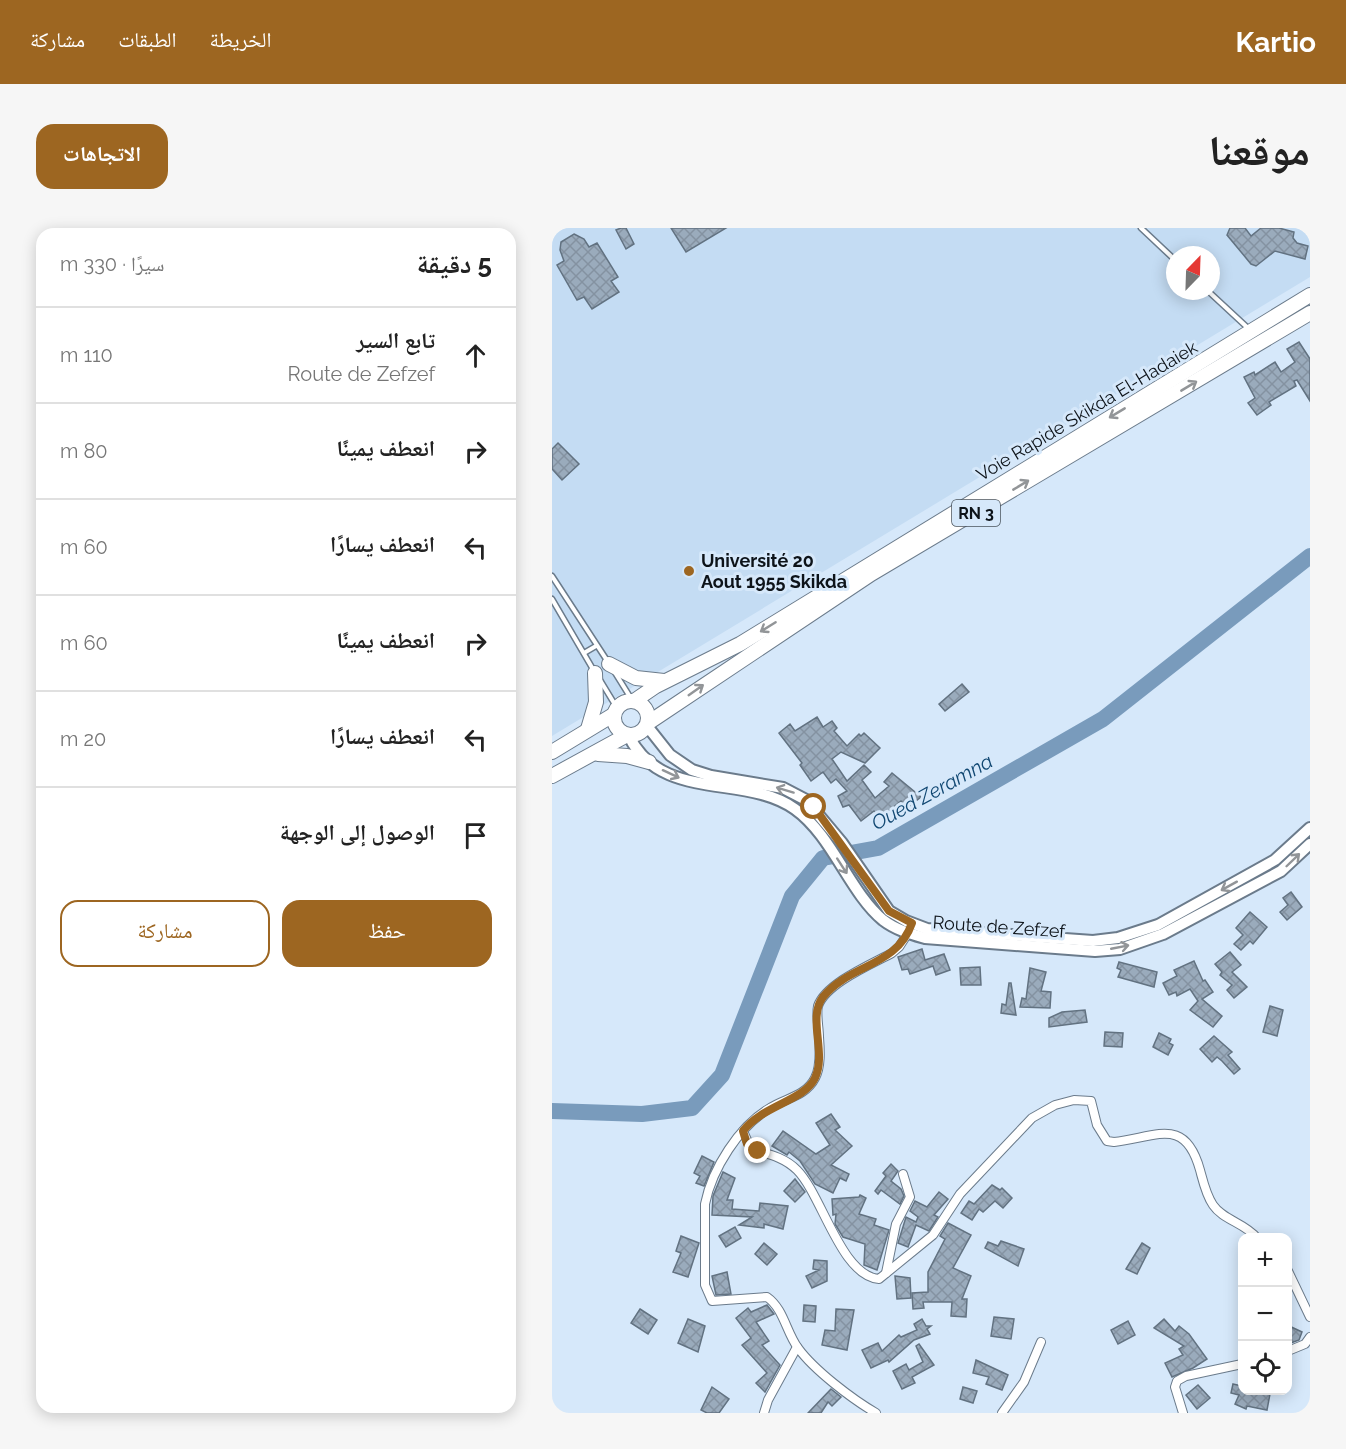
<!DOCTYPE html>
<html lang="ar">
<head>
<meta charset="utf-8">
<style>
	body { margin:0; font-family:Raleway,"Noto Naskh Arabic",sans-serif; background:#f6f6f6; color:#222; direction:rtl }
	.controls { position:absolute; right:18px; bottom:18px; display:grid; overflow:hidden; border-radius:12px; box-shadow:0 3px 15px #0003 }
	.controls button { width:54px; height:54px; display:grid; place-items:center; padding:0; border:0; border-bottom:2px solid #e0e0e0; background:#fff; color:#222; font:30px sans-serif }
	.compass { position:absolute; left:614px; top:18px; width:54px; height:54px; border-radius:50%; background:#fff; box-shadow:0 3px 15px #0003; rotate:23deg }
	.stop { position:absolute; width:18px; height:18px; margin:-14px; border:4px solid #9d6621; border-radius:50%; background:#fff }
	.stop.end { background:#9d6621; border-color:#fff; box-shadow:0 2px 6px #0008 }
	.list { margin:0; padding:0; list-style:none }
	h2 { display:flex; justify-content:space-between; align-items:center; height:78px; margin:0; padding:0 24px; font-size:26px }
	h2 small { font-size:20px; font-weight:400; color:#767676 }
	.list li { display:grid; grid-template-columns:39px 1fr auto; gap:18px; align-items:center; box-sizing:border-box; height:96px; padding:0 24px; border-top:2px solid #e0e0e0 }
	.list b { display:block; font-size:22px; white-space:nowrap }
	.list p { margin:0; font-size:20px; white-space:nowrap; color:#767676 }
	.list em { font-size:20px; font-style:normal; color:#767676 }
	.actions { display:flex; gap:12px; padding:18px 24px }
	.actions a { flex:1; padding:14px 0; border:2px solid #9d6621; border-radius:18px; text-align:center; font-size:21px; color:#9d6621 }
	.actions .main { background:#9d6621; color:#fff }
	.icon { flex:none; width:33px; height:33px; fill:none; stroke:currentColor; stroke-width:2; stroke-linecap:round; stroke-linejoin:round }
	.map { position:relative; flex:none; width:758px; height:1185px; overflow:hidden; direction:ltr; border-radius:18px }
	header { display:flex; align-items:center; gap:36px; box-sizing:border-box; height:84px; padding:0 30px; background:#9d6621; color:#fff }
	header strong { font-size:28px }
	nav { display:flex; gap:33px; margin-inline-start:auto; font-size:21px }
	.intro { display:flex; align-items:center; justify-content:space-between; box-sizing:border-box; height:144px; padding:0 36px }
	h1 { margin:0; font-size:42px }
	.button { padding:15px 27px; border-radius:18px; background:#9d6621; color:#fff; font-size:21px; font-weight:700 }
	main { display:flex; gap:36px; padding:0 36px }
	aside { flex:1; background:#fff; border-radius:18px; box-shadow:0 3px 15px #0003 }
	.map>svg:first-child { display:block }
</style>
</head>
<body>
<header>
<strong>Kartio</strong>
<nav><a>الخريطة</a><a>الطبقات</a><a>مشاركة</a></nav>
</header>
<div class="intro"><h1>موقعنا</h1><a class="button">الاتجاهات</a></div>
<main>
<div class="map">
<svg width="758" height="1185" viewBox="0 0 758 1185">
	<defs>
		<pattern id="building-cross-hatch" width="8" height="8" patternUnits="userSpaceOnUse" patternTransform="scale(1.5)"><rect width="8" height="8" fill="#9aabbc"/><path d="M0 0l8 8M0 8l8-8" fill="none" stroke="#8492a1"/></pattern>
	</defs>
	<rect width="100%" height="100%" fill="#d6e8fa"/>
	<!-- built -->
	<path fill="#c4dcf3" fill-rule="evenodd" d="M0,0H758V49L0,508ZM623,27H659V63H623Z"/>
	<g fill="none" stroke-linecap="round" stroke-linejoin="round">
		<!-- river -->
		<polyline stroke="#799bbc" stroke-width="16" points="0,883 90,886 140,880 170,847 240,668 271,630 326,620 551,491 758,328"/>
	</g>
	<!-- building -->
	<g fill="url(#building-cross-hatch)" stroke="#627281" stroke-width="1.5">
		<polygon points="69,0 74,0 82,16 74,21 64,2"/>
		<polygon points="119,0 174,0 134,24"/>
		<polygon points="678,0 693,0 699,8 709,0 727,0 742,4 741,10 745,15 756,18 753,31 723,23 704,38 699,36 675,7"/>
		<polygon points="22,6 32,11 37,19 45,15 66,49 59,53 67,64 40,81 32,69 25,72 5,37 12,33 8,22 9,14"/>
		<polygon points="747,114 758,131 758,173 745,152 742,153 744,158 717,174 719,177 705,187 696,175 703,170 692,149 702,144 703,147 723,134 729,144 743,134 735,121"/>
		<polygon points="6,215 27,236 10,252 0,241 0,221"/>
		<polygon points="410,456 417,464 393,483 387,476"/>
		<polygon points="265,489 271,499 280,493 285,500 282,503 295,518 307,506 309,508 312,505 328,520 313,535 289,524 280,531 295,553 312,537 319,544 310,552 323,570 337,558 332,554 340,545 369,569 355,580 349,573 334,585 326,589 322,583 309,593 297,577 291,579 286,568 295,563 284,551 279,555 271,544 259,553 248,537 250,535 227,505 238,496 243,503"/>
		<polygon points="739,664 750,679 735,692 728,684 736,677 731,670"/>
		<polygon points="698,684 715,699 701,716 698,713 689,722 682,716 691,707 684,700"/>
		<polygon points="370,721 373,732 392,726 398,742 384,747 381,738 358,746 356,741 350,742 346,729"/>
		<polygon points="678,724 689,737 680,744 695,759 682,770 675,762 680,757 668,747 670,744 663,736"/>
		<polygon points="642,733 651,753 653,752 661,764 650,771 670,788 661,799 638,782 646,773 638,761 625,768 624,764 617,767 611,755 625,748 622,742"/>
		<polygon points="567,734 605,744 602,759 566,749 569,742 565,740"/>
		<polygon points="428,739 429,757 409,757 408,740"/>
		<polygon points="478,740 494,744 489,763 499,764 498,780 468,779 470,770 474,771"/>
		<polygon points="457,755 459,755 464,787 449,785 450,776 454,777"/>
		<polygon points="718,778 731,782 725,808 711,804"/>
		<polygon points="533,782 535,794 497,799 497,790 510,784"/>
		<polygon points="553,804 571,805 570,819 552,818"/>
		<polygon points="607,805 619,811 617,815 621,817 616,827 601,819"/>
		<polygon points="662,808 680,824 676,827 688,841 682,846 670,833 665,829 660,834 648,821"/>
		<polygon points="279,886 288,899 283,902 300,918 279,937 297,946 294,953 288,950 281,965 263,956 248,933 237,924 235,927 220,918 231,903 264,926 278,917 264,895"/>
		<polygon points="150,928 162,934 152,958 144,955 148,948 142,945"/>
		<polygon points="339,936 346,943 339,953 349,961 352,968 348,976 329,962 326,966 323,963 334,948 331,945"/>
		<polygon points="171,944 183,950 175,972 181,972 180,981 207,983 208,975 236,978 231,1001 212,996 212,1000 187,997 200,989 160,987 161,968"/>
		<polygon points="243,951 253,964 243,974 232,963"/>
		<polygon points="440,957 448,962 450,960 460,970 451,980 443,973 431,984 427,981 420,992 409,985 417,973 422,976"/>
		<polygon points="387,964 396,971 382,987 386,989 377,1003 364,997 356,1019 346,1015 354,989 364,994 366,989 358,983 363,973 375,979"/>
		<polygon points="308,967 314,970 307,986 324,991 322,997 337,1002 325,1042 312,1037 313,1016 291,1009 283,996 284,986 281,987 280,971 307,969"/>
		<polygon points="396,995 419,1007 401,1040 419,1048 410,1071 415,1071 414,1089 399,1088 400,1074 371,1074 372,1080 361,1081 360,1065 376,1064 376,1044 393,1011 388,1008"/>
		<polygon points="183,999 189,1010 174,1019 167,1008"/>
		<polygon points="129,1008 147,1015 136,1049 121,1044 129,1025 124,1023"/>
		<polygon points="449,1013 472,1021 466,1038 433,1020 436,1014 446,1018"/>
		<polygon points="212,1015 225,1026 215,1037 203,1026"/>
		<polygon points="590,1015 598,1020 585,1046 574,1041"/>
		<polygon points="262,1032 275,1033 275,1053 260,1060 254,1048 267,1042 261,1041"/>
		<polygon points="175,1044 179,1066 164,1067 160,1048"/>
		<polygon points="343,1048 358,1050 359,1070 345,1071"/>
		<polygon points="215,1077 222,1086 204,1094 217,1113 210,1117 228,1137 213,1164 204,1155 215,1145 190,1117 199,1110 184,1090 196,1080 199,1084"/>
		<polygon points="252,1077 264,1078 263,1094 251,1093"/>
		<polygon points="88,1081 105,1092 96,1106 79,1095"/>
		<polygon points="284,1081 302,1082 295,1122 270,1117 273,1102 283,1103"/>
		<polygon points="442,1089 462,1091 459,1111 439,1108"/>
		<polygon points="136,1091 153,1098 146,1124 126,1115"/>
		<polygon points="370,1091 374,1098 379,1098 375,1101 378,1106 362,1112 337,1134 336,1132 319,1140 310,1122 326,1115 330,1123 347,1107 349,1109 365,1102 362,1096"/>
		<polygon points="612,1091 623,1103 627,1098 637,1106 655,1131 641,1140 620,1149 613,1135 631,1127 627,1121 632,1118 602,1100"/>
		<polygon points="576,1093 583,1107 566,1116 559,1102"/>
		<polygon points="735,1097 750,1104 747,1112 736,1116"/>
		<polygon points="367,1116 382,1137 360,1149 363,1155 350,1161 341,1143 354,1136 357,1142 371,1134 364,1118"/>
		<polygon points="424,1132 456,1147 450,1162 434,1156 437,1149 421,1145"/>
		<polygon points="681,1156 690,1158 690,1162 718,1166 715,1182 695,1178 694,1181 683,1176 687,1167 679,1165"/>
		<polygon points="646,1157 658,1170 645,1181 634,1167"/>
		<polygon points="160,1159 177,1171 167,1185 155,1185 149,1182"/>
		<polygon points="411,1159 425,1163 421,1175 408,1171"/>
		<polygon points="279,1161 289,1169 280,1178 276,1174 269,1185 256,1185"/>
	</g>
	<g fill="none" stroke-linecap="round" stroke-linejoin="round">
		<defs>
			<g id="lane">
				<polyline points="589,0 623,32"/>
				<polyline points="656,63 697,101"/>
				<polyline points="0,348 56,434"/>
				<polyline points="0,371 42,443"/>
				<polyline points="32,425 44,418"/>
				<polyline points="62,443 80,472"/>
				<polyline points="48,452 65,480"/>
			</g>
			<g id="street">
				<path d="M191,903L199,921C216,926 232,929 245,942C270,967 289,1048 327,1051L381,1007L408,966L480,890L503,877L522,872L539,873L545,897L555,913L562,914C605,909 633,888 648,942C651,953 654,967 661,977C671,992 693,995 705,1010"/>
				<polyline points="736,1043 758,1089"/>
				<polyline points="334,1045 344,996 358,969 351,946"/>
				<polyline points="736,1123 753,1116 758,1109"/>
				<polyline points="212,1185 216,1172 245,1119"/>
				<path d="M324,1185C300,1171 262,1142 246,1120C234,1104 232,1081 215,1069L160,1073L153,1057V976C160,941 187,898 218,880C234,870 254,868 263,850C269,839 268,822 267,809C267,800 264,787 266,778C274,755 320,736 340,725L347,719L358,702"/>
				<polyline points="450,1185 472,1154 489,1114"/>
				<polyline points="631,1185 623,1159 625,1153 634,1148 690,1136"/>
			</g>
			<g id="secondary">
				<polyline points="95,498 118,527 140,542 159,548 231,560 254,572 290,615 337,683 354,693 375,701 541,713 566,710 606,697 723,632 758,600"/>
				<path d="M77,508C109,575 193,545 243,581C280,607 298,665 331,692C344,702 359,706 373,710L543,723L568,721L611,706L729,643L758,616"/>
			</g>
			<g id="highway">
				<polyline points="57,436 84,450 112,453"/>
				<circle cx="79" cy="490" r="17"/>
				<polyline points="82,473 104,458 188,416 758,67"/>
				<polyline points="96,495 319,346 758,85"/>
				<polyline points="36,501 44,474 43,445"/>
				<polyline points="0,524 61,487"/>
				<polyline points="46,526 75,528 97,534"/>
				<polyline points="0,548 75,507"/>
			</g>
		</defs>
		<!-- lane casing -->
		<use href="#lane" stroke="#6b7b8b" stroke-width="7"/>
		<!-- street casing -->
		<use href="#street" stroke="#6b7b8b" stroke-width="10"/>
		<!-- secondary casing -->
		<use href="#secondary" stroke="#6b7b8b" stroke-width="14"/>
		<!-- highway casing -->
		<use href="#highway" stroke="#6b7b8b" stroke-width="16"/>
		<!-- lane -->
		<use href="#lane" stroke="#fff" stroke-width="4"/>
		<!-- street -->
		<use href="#street" stroke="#fff" stroke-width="8"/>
		<!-- secondary -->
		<use href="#secondary" stroke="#fff" stroke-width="10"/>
		<!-- highway -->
		<use href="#highway" stroke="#fff" stroke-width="14"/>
	</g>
	<!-- one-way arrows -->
	<defs><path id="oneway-shaft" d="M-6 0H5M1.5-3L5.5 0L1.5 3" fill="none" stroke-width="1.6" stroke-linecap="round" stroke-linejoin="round" transform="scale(1.5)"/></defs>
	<g stroke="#929598">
		<use href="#oneway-shaft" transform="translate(637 158) rotate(-31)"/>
		<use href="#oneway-shaft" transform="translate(565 185) rotate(149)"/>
		<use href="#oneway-shaft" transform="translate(469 257) rotate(-31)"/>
		<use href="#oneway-shaft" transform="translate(216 399) rotate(148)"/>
		<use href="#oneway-shaft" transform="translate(144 462) rotate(-35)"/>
		<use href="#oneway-shaft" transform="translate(119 546) rotate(25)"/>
		<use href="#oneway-shaft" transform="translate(233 562) rotate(-163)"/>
		<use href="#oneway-shaft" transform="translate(741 632) rotate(-44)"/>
		<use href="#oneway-shaft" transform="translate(290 638) rotate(57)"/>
		<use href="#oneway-shaft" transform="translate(677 658) rotate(151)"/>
		<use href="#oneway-shaft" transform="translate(568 719) rotate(-11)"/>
	</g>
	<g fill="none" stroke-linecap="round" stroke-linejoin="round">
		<!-- route -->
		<path stroke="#9d6621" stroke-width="8" d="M206,923L195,916L191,903C211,877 252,873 263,850C275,825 255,790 271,769C297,736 345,739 360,695L337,683L262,579"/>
	</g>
	<!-- markers -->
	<circle fill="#9d6621" stroke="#d6e8fa" stroke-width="2" cx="137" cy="343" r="6"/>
	<g text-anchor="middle" stroke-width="6" stroke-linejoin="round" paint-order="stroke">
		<!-- shield labels -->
		<rect fill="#d6e8fa" stroke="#49535c" stroke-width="1.5" x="400" y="272" width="48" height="26" rx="4.5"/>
		<g font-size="16" font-weight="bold" fill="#0d1319">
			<text x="424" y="291">RN 3</text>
		</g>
		<!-- street labels -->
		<g font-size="18" fill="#0d1319" stroke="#d6e8fa">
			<text transform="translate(535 183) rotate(-31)" y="6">Voie Rapide Skikda El-Hadaiek</text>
			<text transform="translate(447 699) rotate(4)" y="6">Route de Zefzef</text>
		</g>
		<!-- poi labels -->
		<g font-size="18" font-weight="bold" fill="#0d1319" stroke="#d6e8fa" text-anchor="start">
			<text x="149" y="339">Université 20<tspan x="149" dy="21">Aout 1955 Skikda</tspan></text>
		</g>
		<!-- water labels -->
		<g font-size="20" font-style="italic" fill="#104772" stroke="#d6e8fa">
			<text transform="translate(380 564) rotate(-29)" y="7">Oued Zeramna</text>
		</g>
	</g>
</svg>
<div class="controls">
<button>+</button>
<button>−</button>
<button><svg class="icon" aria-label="locate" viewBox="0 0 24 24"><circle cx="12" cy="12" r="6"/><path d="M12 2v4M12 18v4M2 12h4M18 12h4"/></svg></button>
</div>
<svg class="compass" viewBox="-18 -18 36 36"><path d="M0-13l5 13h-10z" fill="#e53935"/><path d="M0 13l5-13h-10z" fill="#767676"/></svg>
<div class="stop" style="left:262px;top:579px"></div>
<div class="stop end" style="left:206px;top:923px"></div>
</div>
<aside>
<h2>5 دقيقة<small>سيرًا · 330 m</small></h2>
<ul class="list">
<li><svg class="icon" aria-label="ahead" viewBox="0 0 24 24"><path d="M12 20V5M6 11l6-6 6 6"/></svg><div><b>تابع السير</b><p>Route de Zefzef</p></div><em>110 m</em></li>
<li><svg class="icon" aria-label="right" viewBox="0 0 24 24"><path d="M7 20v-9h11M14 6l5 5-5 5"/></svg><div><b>انعطف يمينًا</b></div><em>80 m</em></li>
<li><svg class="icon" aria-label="left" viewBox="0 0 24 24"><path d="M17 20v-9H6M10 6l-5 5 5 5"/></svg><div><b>انعطف يسارًا</b></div><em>60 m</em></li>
<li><svg class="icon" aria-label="right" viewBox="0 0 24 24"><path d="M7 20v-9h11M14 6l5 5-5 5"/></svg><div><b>انعطف يمينًا</b></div><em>60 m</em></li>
<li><svg class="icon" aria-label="left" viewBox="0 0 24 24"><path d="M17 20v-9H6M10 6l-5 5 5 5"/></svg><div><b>انعطف يسارًا</b></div><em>20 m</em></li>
<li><svg class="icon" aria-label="arrive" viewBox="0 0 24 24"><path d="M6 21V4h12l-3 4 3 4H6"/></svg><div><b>الوصول إلى الوجهة</b></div></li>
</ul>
<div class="actions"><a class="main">حفظ</a><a>مشاركة</a></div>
</aside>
</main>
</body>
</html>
